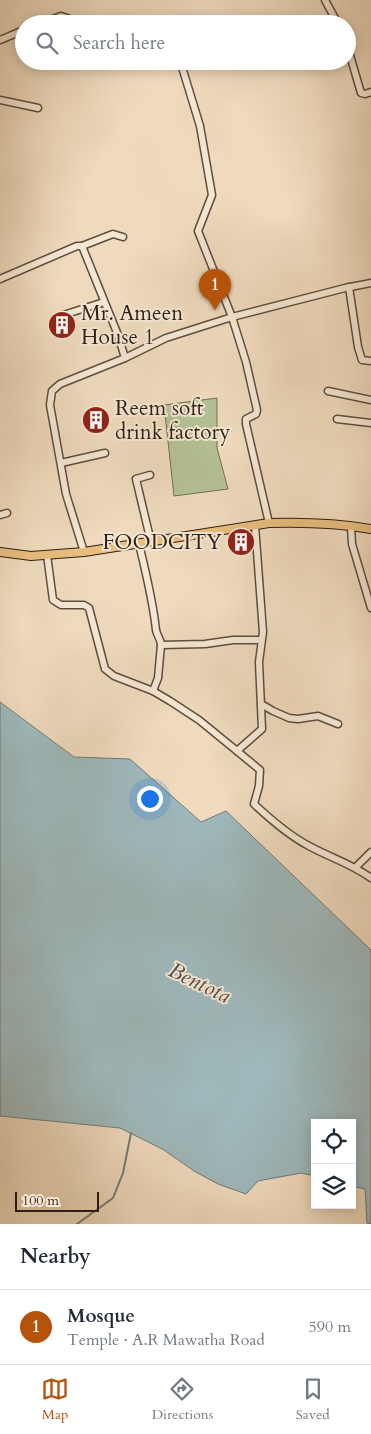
<!DOCTYPE html>
<html lang="en">
<head>
<meta charset="utf-8">
<style>
	body { margin:0; font-family:Cardo,serif; background:#f6f6f7; color:#1f2937 }
	.controls { position:absolute; right:15px; bottom:15px; display:grid; overflow:hidden; border-radius:0px; box-shadow:0 2px 12px #0003 }
	.controls button { width:45px; height:45px; display:grid; place-items:center; padding:0; border:0; border-bottom:1px solid #e0e1e3; background:#fff; color:#1f2937; font:25px sans-serif }
	.scale { position:absolute; left:15px; bottom:12px; width:84px; box-sizing:border-box; padding-left:5px; border:2px solid #2e1f12; border-top:0; font-size:14px; line-height:18px; white-space:nowrap; color:#2e1f12; -webkit-text-stroke:4px #f5e7d4; paint-order:stroke }
	.you { position:absolute; left:149px; top:798px; width:18px; height:18px; margin:-12px; border:4px solid #fff; border-radius:50%; background:#1a73e8; box-shadow:0 0 0 8px #1a73e833 }
	.badge { display:grid; place-items:center; width:32px; height:32px; border-radius:50%; background:#b45309; color:#fff; font-size:16px; font-weight:700 }
	.pin { position:absolute; translate:-50% -41px; filter:drop-shadow(0 1px 2px #0008) }
	.pin::after { content:''; position:absolute; top:26px; width:18px; height:15px; background:inherit; clip-path:polygon(0 0,100% 0,50% 100%) }
	.list { margin:0; padding:0; list-style:none }
	h2 { display:flex; justify-content:space-between; align-items:center; height:65px; margin:0; padding:0 20px; font-size:21px }
	h2 small { font-size:16px; font-weight:400; color:#747a83 }
	.list li { display:grid; grid-template-columns:32px 1fr auto; gap:15px; align-items:center; box-sizing:border-box; height:75px; padding:0 20px; border-top:1px solid #e0e1e3 }
	.list b { display:block; font-size:19px; white-space:nowrap }
	.list p { margin:0; font-size:16px; white-space:nowrap; color:#747a83 }
	.list em { font-size:16px; font-style:normal; color:#747a83 }
	.icon { flex:none; width:28px; height:28px; fill:none; stroke:currentColor; stroke-width:2; stroke-linecap:round; stroke-linejoin:round }
	.map { position:relative; flex:none; width:371px; height:1224px; overflow:hidden }
	.search { position:absolute; background:#fff; box-shadow:0 2px 12px #0003; left:15px; right:15px; top:15px; height:55px; display:flex; align-items:center; gap:12px; box-sizing:border-box; padding:0 18px; border-radius:28px; color:#747a83; font-size:19px }
	.sheet { height:140px; background:#fff }
	nav { display:flex; justify-content:space-around; align-items:center; box-sizing:border-box; height:70px; border-top:1px solid #e0e1e3; background:#fff; font-size:14px; color:#747a83 }
	nav a { display:grid; justify-items:center; gap:2px }
	nav .on { color:#b45309 }
	.map>svg:first-child { display:block }
</style>
</head>
<body>
<div class="map">
<svg width="371" height="1224" viewBox="0 0 371 1224">
	<rect width="100%" height="100%" fill="#efdabd"/>
	<filter id="stains"><feTurbulence type="fractalNoise" baseFrequency=".004" numOctaves="4"/><feColorMatrix values="0 0 0 0 .2 0 0 0 0 .09 0 0 0 0 .02 0 0 0 .5 -.17"/></filter>
	<radialGradient id="worn" r=".72"><stop offset=".6" stop-color="#630" stop-opacity="0"/><stop offset="1" stop-color="#630" stop-opacity=".3"/></radialGradient>
	<!-- green -->
	<polygon fill="#b4c195" stroke="#717054" points="217,398 217,448 228,489 174,496 164,405"/>
	<!-- water -->
	<polygon fill="#9eb8bb" stroke="#717b77" points="0,702 74,757 130,759 201,822 226,811 371,950 371,1224 367,1223 365,1189 352,1186 352,1123 315,1123 315,1176 301,1173 258,1181 246,1194 218,1184 194,1171 164,1150 120,1128 0,1116"/>
	<g fill="none" stroke-linecap="round" stroke-linejoin="round">
		<!-- stream -->
		<polyline stroke="#717b77" stroke-width="2" points="77,1224 113,1198 123,1173 131,1133"/>
		<defs>
			<g id="minor">
				<polyline points="325,0 338,24"/>
				<polyline points="39,24 61,16 84,24"/>
				<polyline points="0,40 24,30"/>
				<polyline points="347,45 361,93 365,94 371,92"/>
				<polyline points="175,61 179,62 182,67 200,126 212,195 198,231 232,317 246,362 257,410 256,414 246,419 246,424 269,523"/>
				<polyline points="0,100 38,108"/>
				<polyline points="82,246 113,234 123,237"/>
				<polyline points="0,279 77,246 82,246 118,335 125,358"/>
				<polyline points="349,287 358,347 362,360 371,361"/>
				<polyline points="57,317 104,302"/>
				<polyline points="328,391 371,400"/>
				<polyline points="337,419 371,423"/>
				<polyline points="61,463 105,453"/>
				<polyline points="150,475 136,479 151,542"/>
				<polyline points="0,515 7,513"/>
				<polyline points="351,526 352,544 371,608"/>
				<path d="M139,544C146,573 153,601 156,630C157,636 161,639 161,645L205,644L233,640H261"/>
				<polyline points="84,552 66,494 50,405 52,391 60,384 125,358 166,338 232,317 345,288 371,283"/>
				<polyline points="47,555 53,600 61,605 84,605 89,608 105,669 114,676 153,691 170,701 199,720 237,751 262,729 259,662 263,632 255,525"/>
				<polyline points="153,691 158,678 161,645"/>
				<polyline points="261,704 273,711 289,718 298,719 318,716 338,724"/>
				<path d="M237,751L260,770L259,786L254,804C270,819 290,836 309,846C331,858 350,863 371,878"/>
				<polyline points="356,867 371,852"/>
			</g>
			<path id="major" d="M0,552L31,556L84,552L269,523C303,522 337,523 371,529"/>
		</defs>
		<!-- minor casing -->
		<use href="#minor" stroke="#5e4e3d" stroke-width="9"/>
		<!-- major casing -->
		<use href="#major" stroke="#2e1f12" stroke-width="10"/>
		<!-- minor -->
		<use href="#minor" stroke="#f5e7d4" stroke-width="6"/>
		<!-- major -->
		<use href="#major" stroke="#e8bd7e" stroke-width="8"/>
	</g>
	<!-- icons -->
	<defs>
		<symbol id="building-disc" viewBox="-11 -11 22 22"><circle r="9.5" fill="#8f2418" stroke="#f5e7d4"/><path d="M-4-6H4V6H1V3H-1V6H-4ZM-2.5-4.3h1.7v1.8h-1.7ZM.8-4.3h1.7v1.8H.8ZM-2.5-1h1.7V.8h-1.7ZM.8-1h1.7V.8H.8Z" fill="#fff"/></symbol>
	</defs>
	<g fill-rule="evenodd">
		<use href="#building-disc" x="46" y="309" width="32" height="32"/>
		<use href="#building-disc" x="80" y="404" width="32" height="32"/>
		<use href="#building-disc" x="225" y="526" width="32" height="32"/>
	</g>
	<g text-anchor="middle" stroke-width="4" stroke-linejoin="round" paint-order="stroke">
		<!-- poi labels -->
		<g font-size="21" fill="#2e1f12" stroke="#f5e7d4" text-anchor="start">
			<text x="81" y="320">Mr. Ameen<tspan x="81" dy="24">House 1</tspan></text>
			<text x="115" y="415">Reem soft<tspan x="115" dy="24">drink factory</tspan></text>
			<text x="222" y="549" text-anchor="end">FOODCITY</text>
		</g>
		<!-- water labels -->
		<g font-size="22" font-style="italic" fill="#504d45" stroke="#f5e7d4">
			<text transform="translate(200 982) rotate(26)" y="8">Bentota</text>
		</g>
	</g>
	<rect width="100%" height="100%" filter="url(#stains)"/>
	<rect width="100%" height="100%" fill="url(#worn)"/>
</svg>
<div class="controls">
<button><svg class="icon" aria-label="locate" viewBox="0 0 24 24"><circle cx="12" cy="12" r="6"/><path d="M12 2v4M12 18v4M2 12h4M18 12h4"/></svg></button>
<button><svg class="icon" aria-label="layers" viewBox="0 0 24 24"><path d="M12 4l9 5-9 5-9-5zM3 14l9 5 9-5"/></svg></button>
</div>
<div class="scale">100 m</div>
<div class="you"></div>
<div class="pin badge" style="left:215px;top:310px">1</div>
<div class="search"><svg class="icon" aria-label="search" viewBox="0 0 24 24"><circle cx="10" cy="10" r="6"/><path d="M15 15l6 6"/></svg>Search here</div>
</div>
<section class="sheet">
<h2>Nearby<small></small></h2>
<ul class="list">
<li><span class="badge">1</span><div><b>Mosque</b><p>Temple · A.R Mawatha Road</p></div><em>590 m</em></li>
</ul>
</section>
<nav>
<a class="on"><svg class="icon" aria-label="map" viewBox="0 0 24 24"><path d="M3 6l6-2 6 2 6-2v14l-6 2-6-2-6 2zM9 4v14M15 6v14"/></svg>Map</a>
<a><svg class="icon" aria-label="directions" viewBox="0 0 24 24"><path d="M12 3l9 9-9 9-9-9zM9 14v-3h6M13 9l2 2-2 2"/></svg>Directions</a>
<a><svg class="icon" aria-label="saved" viewBox="0 0 24 24"><path d="M7 4h10v16l-5-4-5 4z"/></svg>Saved</a>
</nav>
</body>
</html>
